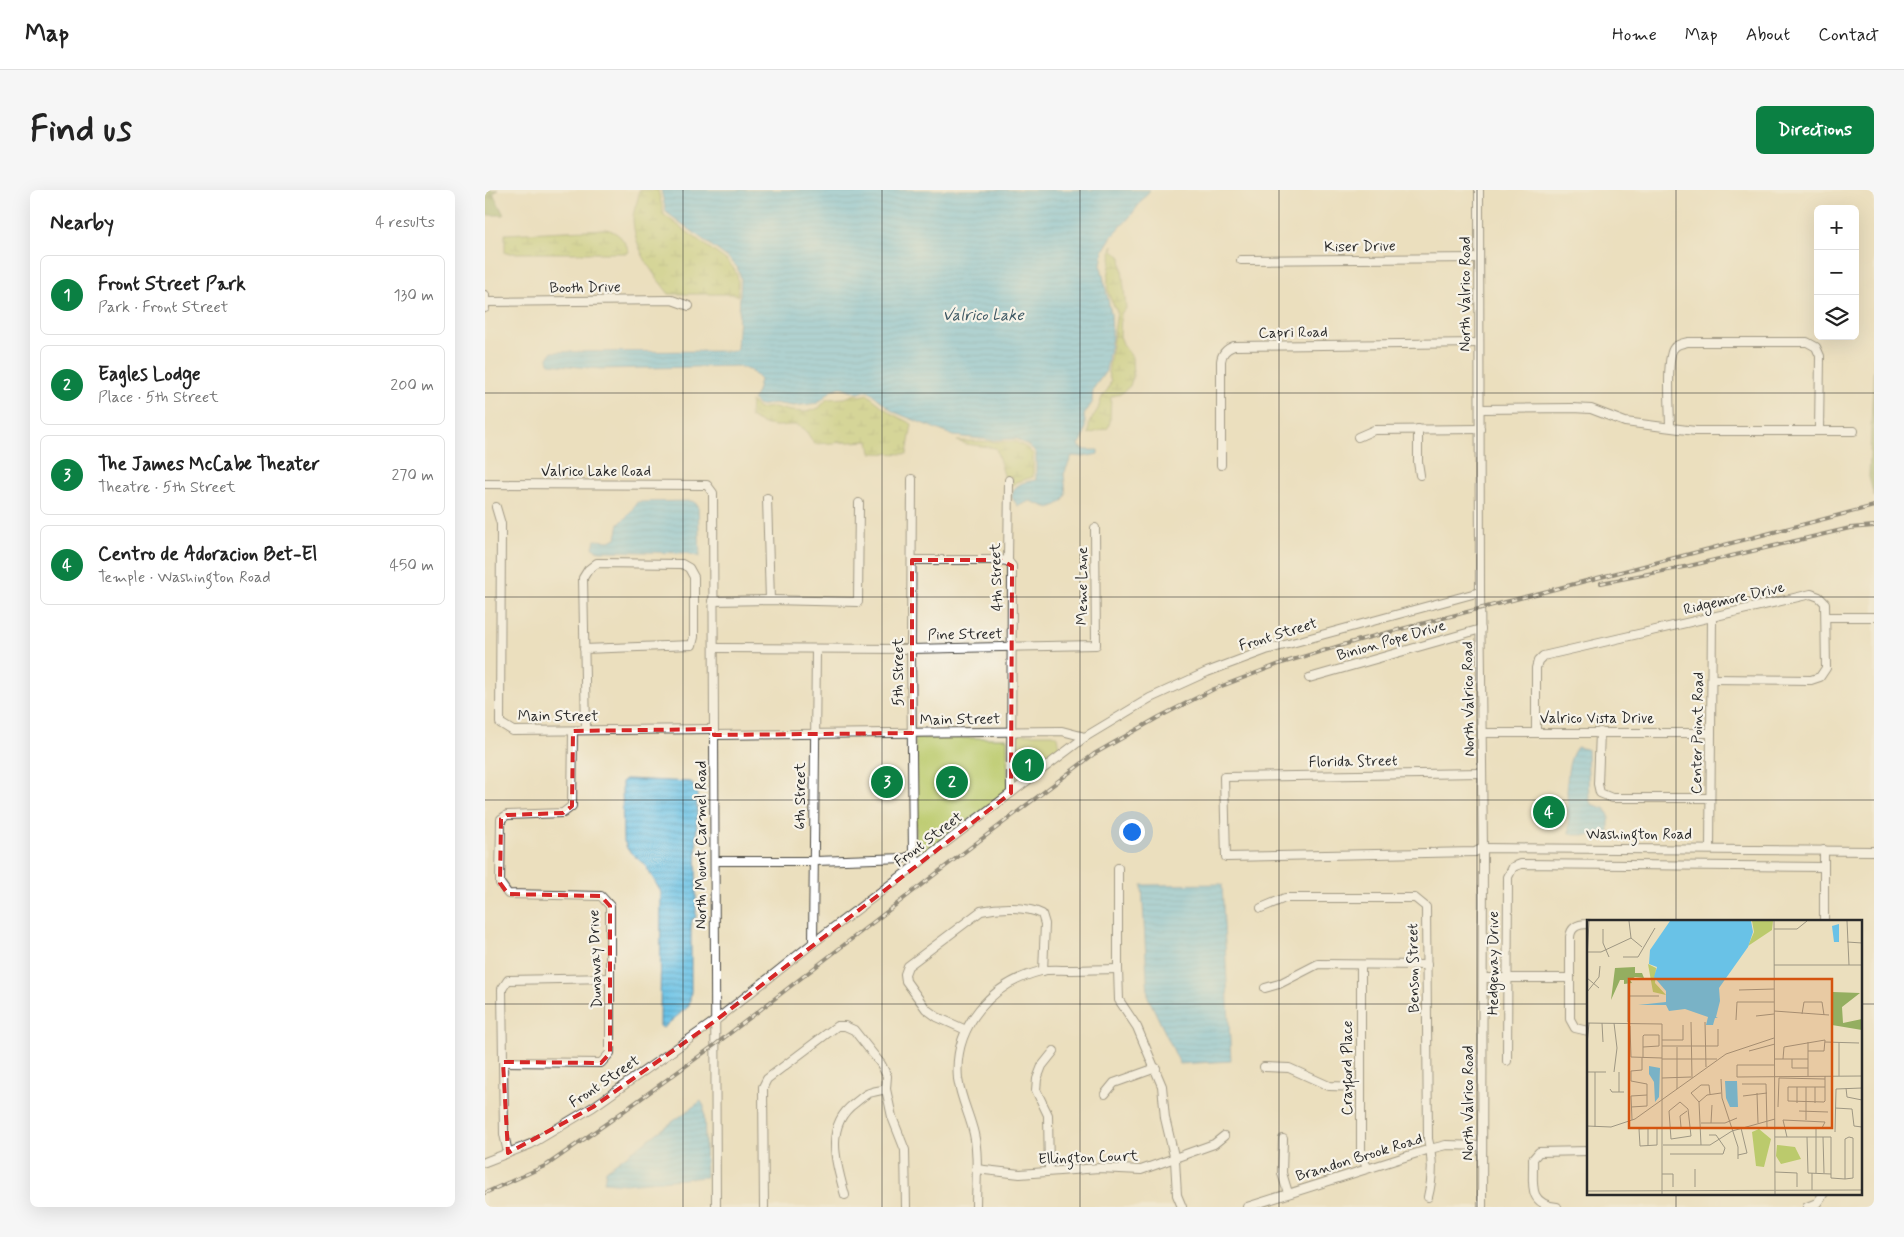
<!DOCTYPE html>
<html lang="en">
<head>
<meta charset="utf-8">
<style>
	body { margin:0; font-family:Mynerve,sans-serif; background:#f6f6f6; color:#222 }
	.controls { position:absolute; right:15px; top:15px; display:grid; overflow:hidden; border-radius:8px; box-shadow:0 5px 20px #0002 }
	.controls button { width:45px; height:45px; display:grid; place-items:center; padding:0; border:0; border-bottom:1px solid #e0e0e0; background:#fff; color:#222; font:25px sans-serif }
	.you { position:absolute; left:646px; top:641px; width:18px; height:18px; margin:-12px; border:4px solid #fff; border-radius:50%; background:#1a73e8; box-shadow:0 0 0 8px #1a73e833 }
	.badge { display:grid; place-items:center; width:32px; height:32px; border-radius:50%; background:#0b8043; color:#fff; font-size:16px; font-weight:700 }
	.pin { position:absolute; translate:-50% -50%; border:2px solid #fff; box-shadow:0 1px 5px #0006 }
	.list { margin:0; padding:0; list-style:none }
	h2 { display:flex; justify-content:space-between; align-items:center; height:65px; margin:0; padding:0 20px; font-size:21px }
	h2 small { font-size:16px; font-weight:400; color:#767676 }
	.list li { display:grid; grid-template-columns:32px 1fr auto; gap:15px; align-items:center; box-sizing:border-box; height:80px; margin:0 10px 10px; padding:0 10px; border:1px solid #e0e0e0; border-radius:8px }
	.list b { display:block; font-size:19px; white-space:nowrap }
	.list p { margin:0; font-size:16px; white-space:nowrap; color:#767676 }
	.list em { font-size:16px; font-style:normal; color:#767676 }
	.icon { flex:none; width:28px; height:28px; fill:none; stroke:currentColor; stroke-width:2; stroke-linecap:round; stroke-linejoin:round }
	.map { position:relative; flex:none; width:1389px; height:1017px; overflow:hidden; border-radius:8px }
	header { display:flex; align-items:center; gap:30px; box-sizing:border-box; height:70px; padding:0 25px; background:#fff; border-bottom:1px solid #e0e0e0 }
	header strong { font-size:24px }
	nav { display:flex; gap:28px; margin-inline-start:auto; font-size:18px }
	.intro { display:flex; align-items:center; justify-content:space-between; box-sizing:border-box; height:120px; padding:0 30px }
	h1 { margin:0; font-size:35px }
	.button { padding:12px 22px; border-radius:8px; background:#0b8043; color:#fff; font-size:18px; font-weight:700 }
	main { display:flex; gap:30px; padding:0 30px }
	aside { flex:1; background:#fff; border-radius:8px; box-shadow:0 5px 20px #0002 }
	.map>svg:first-child { display:block }
</style>
</head>
<body>
<header>
<strong>Map</strong>
<nav><a>Home</a><a>Map</a><a>About</a><a>Contact</a></nav>
</header>
<div class="intro"><h1>Find us</h1><a class="button">Directions</a></div>
<main>
<aside>
<h2>Nearby<small>4 results</small></h2>
<ul class="list">
<li><span class="badge">1</span><div><b>Front Street Park</b><p>Park · Front Street</p></div><em>130 m</em></li>
<li><span class="badge">2</span><div><b>Eagles Lodge</b><p>Place · 5th Street</p></div><em>200 m</em></li>
<li><span class="badge">3</span><div><b>The James McCabe Theater</b><p>Theatre · 5th Street</p></div><em>270 m</em></li>
<li><span class="badge">4</span><div><b>Centro de Adoracion Bet-El</b><p>Temple · Washington Road</p></div><em>450 m</em></li>
</ul>
</aside>
<div class="map">
<svg width="1389" height="1017" viewBox="0 0 1389 1017">
	<defs>
		<pattern id="forest-firs" width="22" height="20" patternUnits="userSpaceOnUse" patternTransform="scale(1.25)"><rect width="22" height="20" fill="#94ae60"/><path d="M5 1l3.5 6h-7zM16 11l3.5 6h-7z" fill="#798e4f"/></pattern>
		<pattern id="wetland-marsh" width="20" height="14" patternUnits="userSpaceOnUse" patternTransform="scale(1.25)"><rect width="20" height="14" fill="#bbca6c"/><path d="M1 5h8M5 5V1M11 12h8M15 12V8" fill="none" stroke="#98a459"/></pattern>
		<pattern id="water-rules" width="6" height="5" patternUnits="userSpaceOnUse" patternTransform="scale(1.25)"><rect width="6" height="5" fill="#69c2e7"/><path d="M0 2.5h6" fill="none" stroke="#579ebb"/></pattern>
	</defs>
	<rect width="100%" height="100%" fill="#f7f3e8"/>
	<filter id="ink" filterUnits="userSpaceOnUse"><feTurbulence type="fractalNoise" baseFrequency=".02" numOctaves="2"/><feDisplacementMap in="SourceGraphic" scale="10" xChannelSelector="R" yChannelSelector="G"/><feConvolveMatrix kernelMatrix="1 2 1 2 8 2 1 2 1" color-interpolation-filters="sRGB"/></filter>
	<filter id="wash" filterUnits="userSpaceOnUse"><feTurbulence type="fractalNoise" baseFrequency=".0096" numOctaves="4" result="noise"/><feDisplacementMap in="SourceGraphic" scale="20" xChannelSelector="R" yChannelSelector="G"/><feGaussianBlur stdDeviation="1.12" result="paint"/><feColorMatrix in="noise" values="0 0 0 0 0 0 0 0 0 0 0 0 0 0 0 0 0 1.4 0 .05"/><feComposite in="paint" operator="in"/></filter>
	<g filter="url(#wash)">
		<rect width="100%" height="100%" fill="#ebdfbe"/>
		<!-- forest -->
		<g fill="url(#forest-firs)" stroke="#606c46">
			<polygon points="0,0 13,0 8,3 19,25 0,25"/>
			<polygon points="1389,167 1389,307 1384,287"/>
		</g>
		<!-- wetland -->
		<g fill="url(#wetland-marsh)" stroke="#737a4c">
			<path d="M154,0H173L179,25L242,71C255,84 253,89 253,106L250,104H184C166,82 148,56 148,27C149,17 154,10 154,0Z"/>
			<path d="M121,39C134,42 139,50 144,61L143,63H20V44Z"/>
			<path d="M628,55L627,59L636,67L641,119L636,123L635,146L639,156L647,167L648,186L645,196L637,203L626,207L625,232L623,238L604,244V233L613,219L617,207L623,199L626,191L623,183L632,122C630,116 627,114 625,108C620,96 624,83 626,70C627,64 625,60 628,55Z"/>
			<path d="M370,204L375,206L382,204L407,224L427,234L422,264L386,263L384,251L329,254C312,222 303,242 279,234C274,233 270,229 265,227L266,211L273,219L289,217L305,221L321,222L334,218L342,209L360,208Z"/>
			<polygon points="472,251 531,252 542,258 548,264 548,287 531,292 527,296 527,287 521,287 521,292 511,258 481,254"/>
		</g>
		<!-- park -->
		<g fill="#bbca6c" stroke="#737a4c">
			<polygon points="535,544 568,544 573,547 575,558 572,563 536,590 532,591 530,588 529,550 530,546"/>
			<polygon points="430,548 522,548 523,601 434,668 431,660"/>
		</g>
		<!-- water -->
		<g fill="url(#water-rules)" stroke="#4a7689">
			<path d="M176,0H665L644,28L627,46L618,61L616,76L626,124L627,146L621,181L608,199L607,213L599,225C601,238 602,245 593,256L601,260H613V264L599,267L587,266L579,284L581,304L578,311L572,315L564,318L545,311L533,316L527,308C527,294 539,292 551,290V263L544,256L531,249L506,250L469,246L409,222L383,200L374,203L356,197L347,200L333,213L308,216L289,213L274,216L268,209L272,202L275,190L266,181L253,176L115,179L64,174L63,168L67,162L250,161L252,158L256,88L252,77L243,68L181,22Z"/>
			<polygon points="207,311 213,315 215,367 201,363 115,361 110,360 108,357 110,350 125,351 131,348 134,334 145,323 152,312"/>
			<path d="M1092,557L1102,559L1104,609L1106,614L1121,619L1124,626V645H1089L1084,643C1084,618 1076,578 1092,557Z"/>
			<polygon points="141,589 206,592 212,602 211,723 211,727 207,730 206,738 206,801 204,816 178,838 175,836 176,702 160,675 143,660 138,649 137,592"/>
			<polygon points="737,694 746,871 695,874 663,807 657,695"/>
			<polygon points="216,911 219,916 221,987 140,994 119,992 121,980"/>
		</g>
	</g>
	<g filter="url(#ink)">
		<g fill="none" stroke-linecap="round" stroke-linejoin="round">
			<defs>
				<g id="minor">
					<polyline points="994,0 995,402 998,658 997,1017"/>
					<polyline points="756,70 994,68"/>
					<polyline points="0,105 0,118"/>
					<polyline points="0,112 187,110 204,116"/>
					<polyline points="995,219 1087,218 1106,219 1140,232 1210,241 1369,241"/>
					<path d="M1185,237C1185,223 1181,166 1189,158C1192,154 1198,153 1203,152H1322L1331,157L1335,166L1334,241"/>
					<polyline points="933,239 933,272 935,285"/>
					<polyline points="873,247 889,240 995,239"/>
					<path d="M736,275V171C737,163 741,159 749,156L994,153"/>
					<polyline points="427,289 426,459 428,665 434,673"/>
					<polyline points="524,290 523,371 527,376 526,603"/>
					<polyline points="0,294 222,295 228,303 231,1017"/>
					<polyline points="282,308 285,410"/>
					<polyline points="11,317 16,334 15,533 28,541 229,539"/>
					<polyline points="427,370 515,370 523,371"/>
					<polyline points="227,411 285,410 373,412 374,313"/>
					<polyline points="1341,427 1389,427"/>
					<polyline points="229,458 426,459 611,455 610,338"/>
					<polyline points="99,459 207,455 209,447 209,387 204,378 197,374 112,373 103,380 98,388 101,540"/>
					<polyline points="824,488 996,439"/>
					<polyline points="1051,542 1051,478 1053,471 1058,466 1326,404 1334,407 1340,413 1341,478 1335,487 1326,490 1227,489"/>
					<polyline points="1115,542 1113,594 1115,603 1127,608 1225,608"/>
					<polyline points="997,543 1226,543"/>
					<polyline points="229,545 577,541 600,547"/>
					<polyline points="997,583 739,587 741,667 990,662 998,658 1389,661"/>
					<polyline points="1225,658 1227,427"/>
					<polyline points="230,671 330,671 420,668 428,665"/>
					<polyline points="633,678 633,779 634,810 652,837 677,896 680,928 690,970 692,1005 697,1017"/>
					<path d="M776,718L800,708H930L941,717L943,949C948,968 948,988 943,1007"/>
					<polyline points="1339,731 1339,660"/>
					<path d="M1103,734C1093,734 1086,737 1085,747V829L1090,838L1103,841"/>
					<polyline points="328,753 331,459"/>
					<polyline points="876,775 876,967 883,978"/>
					<polyline points="998,788 1085,788"/>
					<polyline points="780,798 794,794 833,774 942,775"/>
					<path d="M481,840L452,827L441,819L421,791L420,784L423,776L496,721C514,717 541,716 557,724L560,734L558,781"/>
					<polyline points="1022,871 1023,687 1028,677 1036,674 1339,677"/>
					<polyline points="18,872 116,873 125,863 125,716 116,706 23,704 15,693 16,629 22,625 78,623 87,616 88,541"/>
					<polyline points="779,877 804,878 844,896 876,897"/>
					<polyline points="620,904 629,893 671,878"/>
					<polyline points="798,949 797,983 803,1003"/>
					<polyline points="23,963 19,944 17,799 23,790 125,788"/>
					<polyline points="0,972 46,954 108,917 230,831 328,753 600,547 665,508 722,482 781,460 995,402"/>
					<polyline points="491,979 535,984 614,978 656,980 729,954 739,946"/>
					<polyline points="564,981 563,925 551,900 552,889 557,876 569,861"/>
					<path d="M360,1005C351,973 339,935 370,913C374,910 378,906 382,904C388,901 395,901 401,899"/>
					<polyline points="279,1017 278,897 282,889 352,836 360,836 369,840 396,874 402,886 401,899 407,927 420,960 421,1017"/>
					<path d="M491,1017C491,995 494,965 489,944C485,926 476,909 473,889C468,836 507,793 556,781C565,779 574,780 583,780C599,780 616,779 633,779"/>
					<polyline points="762,1017 945,959 961,955 997,956"/>
					<path d="M1072,1017C1041,1014 1049,992 1048,969L1054,962L1103,961"/>
					<polyline points="1322,1017 1332,1013 1339,1003"/>
				</g>
			</defs>
			<!-- minor casing -->
			<use href="#minor" stroke="#484641" stroke-width="10"/>
			<!-- minor -->
			<use href="#minor" stroke="#fff" stroke-width="8"/>
			<defs>
				<g id="rail">
					<polyline points="1116,393 1204,376 1365,338 1389,336"/>
					<polyline points="0,1003 62,975 125,931 231,854 457,679 609,564 674,527 729,499 797,473 878,449 1389,316"/>
				</g>
			</defs>
			<!-- rail casing -->
			<use href="#rail" stroke="#2b2b2b" stroke-width="4"/>
			<!-- rail -->
			<use href="#rail" stroke="#f7f3e8" stroke-width="2" stroke-dasharray="5.5" stroke-linecap="butt"/>
		</g>
	</g>
	<!-- marked area -->
	<path d="M0 0H1389V1017H0ZM427,370H515L527,376L526,603L230,831L108,917L23,963L18,872L116,873L125,863V716L116,706L23,704L15,693L16,629L22,625L78,623L87,616L88,541L229,539V545L427,543Z" fill="#ebdfbe" fill-opacity=".55" fill-rule="evenodd"/>
	<path fill="none" stroke="#d62828" stroke-width="4" stroke-dasharray="10 6" stroke-linejoin="round" d="M427,370H515L527,376L526,603L230,831L108,917L23,963L18,872L116,873L125,863V716L116,706L23,704L15,693L16,629L22,625L78,623L87,616L88,541L229,539V545L427,543Z"/>
	<!-- grid -->
	<path fill="none" stroke="#2b2b2b" stroke-width="1" stroke-opacity="0.55" d="M198,0V1017M397,0V1017M595,0V1017M794,0V1017M992,0V1017M1191,0V731M0,203H1389M0,407H1389M0,610H1389M0,814H1103M1375,814H1389M1191,1003V1017"/>
	<g text-anchor="middle" stroke-width="4.5" stroke-linejoin="round" paint-order="stroke">
		<!-- street labels -->
		<g font-size="15" fill="#2b2b2b" stroke="#f7f3e8">
			<text transform="translate(875 56) rotate(-1)" y="5">Kiser Drive</text>
			<text transform="translate(100 97) rotate(-1)" y="5">Booth Drive</text>
			<text transform="translate(980 104) rotate(-90)" y="5">North Valrico Road</text>
			<text transform="translate(808 142) rotate(-1)" y="5">Capri Road</text>
			<text x="111" y="286">Valrico Lake Road</text>
			<text transform="translate(511 387) rotate(-92)" y="5">4th Street</text>
			<text transform="translate(597 396) rotate(-90)" y="5">Meme Lane</text>
			<text transform="translate(1249 408) rotate(-13)" y="5">Ridgemore Drive</text>
			<text transform="translate(480 444) rotate(-1)" y="5">Pine Street</text>
			<text transform="translate(793 444) rotate(-17)" y="5">Front Street</text>
			<text transform="translate(906 450) rotate(-16)" y="5">Binion Pope Drive</text>
			<text transform="translate(413 482) rotate(-90)" y="5">5th Street</text>
			<text transform="translate(983 509) rotate(-91)" y="5">North Valrico Road</text>
			<text x="73" y="531">Main Street</text>
			<text x="1112" y="533">Valrico Vista Drive</text>
			<text transform="translate(475 529) rotate(-1)" y="5">Main Street</text>
			<text transform="translate(1212 543) rotate(-89)" y="5">Center Point Road</text>
			<text transform="translate(868 571) rotate(-1)" y="5">Florida Street</text>
			<text transform="translate(315 606) rotate(-90)" y="5">6th Street</text>
			<text x="1154" y="649">Washington Road</text>
			<text transform="translate(443 649) rotate(-37)" y="5">Front Street</text>
			<text transform="translate(216 655) rotate(-90)" y="5">North Mount Carmel Road</text>
			<text transform="translate(110 769) rotate(-92)" y="5">Dunaway Drive</text>
			<text transform="translate(1008 773) rotate(-90)" y="5">Hedgeway Drive</text>
			<text transform="translate(928 778) rotate(-91)" y="5">Benson Street</text>
			<text transform="translate(862 878) rotate(-90)" y="5">Crayford Place</text>
			<text transform="translate(119 891) rotate(-34)" y="5">Front Street</text>
			<text transform="translate(983 913) rotate(-90)" y="5">North Valrico Road</text>
			<text transform="translate(603 967) rotate(-2)" y="5">Ellington Court</text>
			<text transform="translate(874 967) rotate(-17)" y="5">Brandon Brook Road</text>
		</g>
		<!-- water labels -->
		<g font-size="16" font-style="italic" fill="#3e5863" stroke="#f7f3e8">
			<text x="498" y="130">Valrico Lake</text>
		</g>
	</g>
	<!-- overview -->
	<g transform="translate(1102 730)">
		<rect width="275" height="275" fill="#ebdfbe"/>
		<path d="M48,47V53H55L57,58L48,57L43,60L45,63L37,64V60H33L24,80L28,48ZM246,72L273,73L255,87L256,103L275,99V110L245,105Z" fill="#94ae60"/>
		<path d="M165,1H186L185,10L161,26L167,12ZM61,44L69,48L68,63L79,75L66,72ZM172,209L184,219L177,247L169,246L165,212ZM190,225L208,227L214,239L194,244L189,236Z" fill="#bbca6c"/>
		<path d="M83,1H164L166,12L161,27L132,68L133,81L129,97L131,98H128L126,105H119L121,97L98,89L82,91L79,85H51L79,82V71L67,57L70,47L62,44L63,30ZM252,4V22H247L245,6ZM62,146L73,148L72,177L68,182L67,162L62,154ZM138,161H150L151,187H143L139,178Z" fill="#69c2e7"/>
		<path fill="none" stroke="#9e9783" stroke-width="1" d="M42,1L44,18L55,27M187,1L188,274M260,1L262,45M16,9V23L22,37M187,9H210L220,1M260,22L275,23M0,32H14L44,18M36,37H51L68,8M0,40L2,1M187,45H275M0,58L12,68M152,70L187,69M0,72L12,57L13,46M42,76H72M187,91L242,95M215,94L217,82H235L237,95M169,96L187,94M149,100L150,82H187M41,102V57M104,102L105,158M118,102L119,147M0,103L75,104V274M15,103L16,122M43,106L44,137L75,138M75,120H96V105M238,122L272,123M0,124L2,103M75,126H131V109M56,127L72,126V115H57L56,116V138M162,131L188,124M75,139H130M188,139H221M196,139L197,127L238,120L237,131H221M205,139V148H221M188,145H150V157L275,156M0,152H19M8,152V207M27,152L30,128L27,103M221,156V122M252,156V122M75,158L104,157M134,159L135,178L151,227V239M155,164H179L180,207M228,167V183M238,167H201V181L237,182L238,181V156M259,168L260,177L275,180M23,169L25,172H37M90,169V127M32,172V152M170,173L171,203M156,176L180,173M93,182L101,189L104,216L84,219L82,191ZM112,182L104,173L114,165H122L123,174M210,183V167M44,187L60,186V164L44,161V151L55,150V138M191,187L192,158L238,159M248,188L265,189L267,206L275,207M212,191L241,192M45,200L44,176L60,175M219,200V167M114,203H138L150,198M124,203L125,185M0,206L24,207L48,199L139,134L187,118M94,207L93,196L100,191M229,208V253M61,209V226M70,209V225L53,226L52,209L76,208M248,212L249,169L275,168M188,217H244V258L258,259M200,217L196,200L238,202L235,208H200M220,217L221,253L244,254M236,217L237,253M262,217L266,218V258L258,259V219ZM76,225H123L145,211L188,199M114,225L112,182L120,175L134,173M83,234H136L138,228L129,215H122M151,235L160,233L154,208M108,249V267M188,252L210,253V267M225,253V270M75,254H86V267M0,271L275,270"/>
		<path fill="#d5540f" fill-opacity="0.15" stroke="#d5540f" stroke-width="2.5" d="M42,59H245V208H42Z"/>
		<rect width="275" height="275" fill="none" stroke="#2b2b2b" stroke-width="2.5"/>
	</g>
</svg>
<div class="controls">
<button>+</button>
<button>−</button>
<button><svg class="icon" aria-label="layers" viewBox="0 0 24 24"><path d="M12 4l9 5-9 5-9-5zM3 14l9 5 9-5"/></svg></button>
</div>
<div class="you"></div>
<div class="pin badge" style="left:543px;top:575px">1</div>
<div class="pin badge" style="left:467px;top:592px">2</div>
<div class="pin badge" style="left:402px;top:592px">3</div>
<div class="pin badge" style="left:1064px;top:622px">4</div>
</div>
</main>
</body>
</html>
